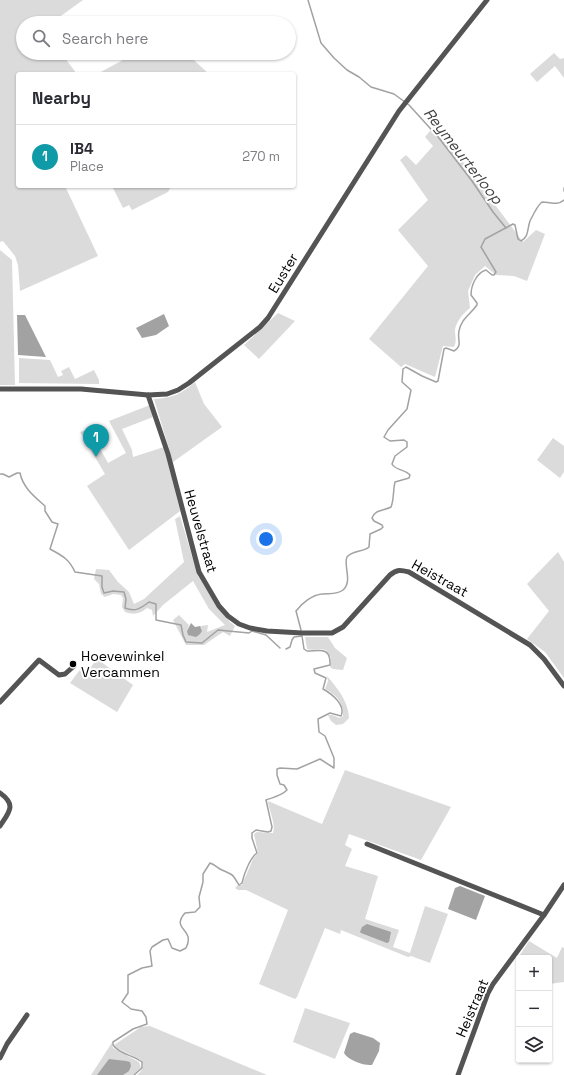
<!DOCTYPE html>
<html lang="en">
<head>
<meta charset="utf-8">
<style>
	body { margin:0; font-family:"Space Grotesk",sans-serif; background:#f7f7f7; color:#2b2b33 }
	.controls { position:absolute; right:12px; bottom:12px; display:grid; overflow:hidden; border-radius:4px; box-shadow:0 1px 3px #0004 }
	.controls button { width:36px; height:36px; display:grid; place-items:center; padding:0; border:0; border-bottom:1px solid #e1e1e2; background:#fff; color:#2b2b33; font:20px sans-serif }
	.you { position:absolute; left:266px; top:539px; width:14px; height:14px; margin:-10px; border:3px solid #fff; border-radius:50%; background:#1a73e8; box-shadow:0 0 0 6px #1a73e833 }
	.badge { display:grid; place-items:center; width:26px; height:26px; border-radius:50%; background:#2563eb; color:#fff; font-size:13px; font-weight:700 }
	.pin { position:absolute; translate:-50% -33px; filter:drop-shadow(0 1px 2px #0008) }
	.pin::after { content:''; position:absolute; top:21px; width:14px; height:12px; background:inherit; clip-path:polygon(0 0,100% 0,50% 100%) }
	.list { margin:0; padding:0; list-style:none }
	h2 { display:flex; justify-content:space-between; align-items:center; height:52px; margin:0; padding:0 16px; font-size:17px }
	h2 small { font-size:13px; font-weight:400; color:#7c7c81 }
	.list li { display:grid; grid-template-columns:26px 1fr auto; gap:12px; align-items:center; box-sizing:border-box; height:64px; padding:0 16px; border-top:1px solid #e1e1e2 }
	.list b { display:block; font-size:15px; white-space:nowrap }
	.list p { margin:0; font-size:13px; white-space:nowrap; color:#7c7c81 }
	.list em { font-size:13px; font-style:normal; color:#7c7c81 }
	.icon { flex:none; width:22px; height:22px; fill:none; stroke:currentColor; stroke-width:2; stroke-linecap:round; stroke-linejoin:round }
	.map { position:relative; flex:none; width:564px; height:1075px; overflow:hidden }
	.search { position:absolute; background:#fff; box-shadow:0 1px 3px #0004; left:16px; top:16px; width:280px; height:44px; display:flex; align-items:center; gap:10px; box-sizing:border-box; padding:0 14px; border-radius:22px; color:#7c7c81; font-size:15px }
	.panel { position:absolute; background:#fff; box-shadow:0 1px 3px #0004; left:16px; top:72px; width:280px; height:116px; border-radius:4px }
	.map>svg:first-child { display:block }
</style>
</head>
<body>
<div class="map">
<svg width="564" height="1075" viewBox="0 0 564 1075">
	<rect width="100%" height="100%" fill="#fff"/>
	<!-- green -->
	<g fill="#dbdbdb">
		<polygon points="0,0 83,0 51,23 23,23 23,53 61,53 77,74 18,74 18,186 65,186 98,256 20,291 18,265 15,256 3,241 0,242"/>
		<polygon points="136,53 186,53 209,74 97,74"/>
		<polygon points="554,53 560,59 564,58 564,78 555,66 537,82 530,74"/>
		<path d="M434,126L451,146L523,242L536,230L545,234L527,281L514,276L496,275L485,266L475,275L468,291L470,308C464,313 456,321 455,330C455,336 457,341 454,347L443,346L435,377L405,364L401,367L369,339L428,266L398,230L428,200L400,160L406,155L416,165L433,146L425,137Z"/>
		<polygon points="112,186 171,186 168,192 132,210 129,205 123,208"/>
		<polygon points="0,250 12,260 15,385 0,385"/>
		<polygon points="278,313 295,321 259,359 244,345"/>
		<polygon points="19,358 50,360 58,377 63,375 61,371 69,367 75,379 94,370 99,380 99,384 19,383"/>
		<path d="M195,382L204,404L222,427L173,462L154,399C173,398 181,394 195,382Z"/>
		<polygon points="150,405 153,417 122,429 132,450 133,457 164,447 180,511 129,550 87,486 105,474 80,432 89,429 108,463 126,453 109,421"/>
		<polygon points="553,438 564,446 564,472 560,478 537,460"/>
		<path d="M180,516L198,576L212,599L230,622L235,626L230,636L223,632L204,645H186L173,620L179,615L189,625L187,631H202L200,626L208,625L207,632L225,625L209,609L193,581L163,605L153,616L152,610L147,608C140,614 134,615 125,612L122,607L123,598L121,595L113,594L105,597L101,594L99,584L94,579L96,569L109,570L118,582L129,592L134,604L144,599L184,562L175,519Z"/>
		<polygon points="558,552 564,562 564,678 545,652 527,639 549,611 527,584"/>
		<path d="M305,637H328L335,648L347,658L343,670L333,669L330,667L331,658L326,650C319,648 314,651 307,649Z"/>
		<polygon points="97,659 133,685 117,712 70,683 82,667 87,672"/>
		<path d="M327,676C338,689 348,701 349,718L343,724L336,725L331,721L328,715H332L340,718L343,716C344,703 337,695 325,689L328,681Z"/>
		<path d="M345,770L451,807L421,860L349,834L345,845L352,849L345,866L378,876L365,919L399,930L393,947L410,953L425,906L448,914L430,963L411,956L408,957L341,930L340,934L325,928L297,997L295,999L259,984L288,910L246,890H238L235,888L238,885H242L253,859L258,853L254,834L257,832L273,833C276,822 269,812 268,801L322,824Z"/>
		<polygon points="529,941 557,958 562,947 564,948 564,982 549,984 549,958 523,958 520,955"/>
		<polygon points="305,1008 350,1023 335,1059 293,1042"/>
		<path d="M150,1026L267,1075H137C143,1070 145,1066 141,1060L117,1048L114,1045L141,1027Z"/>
		<polygon points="113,1041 112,1045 113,1048 139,1062 141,1068 133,1075 91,1075"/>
	</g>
	<!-- water -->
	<g fill="#a2a2a2">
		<polygon points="164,314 169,326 156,335 142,338 136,328"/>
		<polygon points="17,315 25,315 46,357 18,355"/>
		<polygon points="191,623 195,627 200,626 202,631 200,634 196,637 188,635 187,631"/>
		<polygon points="460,886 485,896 476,920 448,909 455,888"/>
		<polygon points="367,924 391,932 389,942 387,943 361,933 360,932 362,927"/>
		<path d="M354,1032L373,1038L380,1043L379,1051L372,1065C364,1066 348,1060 344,1053L350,1034Z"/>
		<polygon points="109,1059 126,1061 130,1062 131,1066 129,1071 123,1075 97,1075"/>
	</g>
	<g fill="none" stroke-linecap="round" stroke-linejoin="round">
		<!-- stream -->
		<g stroke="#a2a2a2" stroke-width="1.5">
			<polyline points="308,0 321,43 334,58 347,70 359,77 371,87 394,94 409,105 439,138 472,181 493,212 506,228"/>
			<polyline points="564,188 564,191"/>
			<path d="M0,474H3L9,477L17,473H20C23,488 35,497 45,506V511L52,522L58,524L50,549C63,556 69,559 75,572L102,576V587L104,593L113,591L124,592L126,599L125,608C135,612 140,609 149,602L156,604V620L181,625L183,635L186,642L202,643L218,630L249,633L252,631L266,635L280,648"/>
			<path d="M301,630L296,611C302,603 312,595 322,594C329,593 337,595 343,590C353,582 343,564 347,557C352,550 364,552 369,547L370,534L381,529L383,527L382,525L374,521L372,518C375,509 384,511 391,507C394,500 393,490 395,482L409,478L410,475C405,469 396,471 392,464L395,456L407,447V442L404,440L390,441L384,437L388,430L407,409L411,390L402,382L403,369L406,367L422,376L436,382L438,381L444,349L446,348L454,351C463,346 457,340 459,331C461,319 470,315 477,305V303L471,295C471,286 476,273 486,270L492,275H494L496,272L481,247L485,239L513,224L515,225L518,239L521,241C529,237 527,229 530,221C533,215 537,206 542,202C551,202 557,206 564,200"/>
			<path d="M134,1075L142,1068V1062C133,1055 119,1054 113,1045V1042L133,1029L147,1024L146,1017L142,1011L131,1009L122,1002L128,993V975L142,968L152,966L150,951L152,947L163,940L168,939L172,948L180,951L186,948C196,928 170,930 185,913L195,912L200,907L199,897L203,882V874L210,863C216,865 217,868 222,870C234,876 231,872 239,885L242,883C244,874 250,858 257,853L252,838V833L256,830L268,832L271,831L272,827L266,800C274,797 281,796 287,790L284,785L280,784L277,775V769L280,768L297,769L320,759L334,768V758L325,736L319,732L318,719L330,713L341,716C346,705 332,694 323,689L326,678L315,673L314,669L330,665C331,646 319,651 307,651L304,649L302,636L294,637L292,640L290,647L286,649"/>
		</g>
		<!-- minor -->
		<g stroke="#545454" stroke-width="5">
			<polyline points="0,389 81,389 148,395 167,394 178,390 189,383 260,327 268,318 399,111 487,0"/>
			<path d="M148,395L168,454L199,572L219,606L228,616L239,624L250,628L267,631L302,633H332L343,627L390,575C397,569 401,570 409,572L530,645L544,659L564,686"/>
			<polyline points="0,702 39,660 59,675 65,674 74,666"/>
			<path d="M0,793C17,805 9,812 0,826"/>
			<polyline points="367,844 544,915"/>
			<polyline points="0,1058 7,1044 27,1015"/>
			<polyline points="458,1075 488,993 493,984 544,915 564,885"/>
		</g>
	</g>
	<!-- markers -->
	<circle fill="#000" stroke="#fff" stroke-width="1.5" cx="73" cy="664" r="4"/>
	<g text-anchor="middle" stroke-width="4" stroke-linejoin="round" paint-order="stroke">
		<!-- street labels -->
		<g font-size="14" fill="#000" stroke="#fff">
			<text transform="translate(283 273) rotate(-59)" y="5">Euster</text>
			<text transform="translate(201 531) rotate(74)" y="5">Heuvelstraat</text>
			<text transform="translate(440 578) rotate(29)" y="5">Heistraat</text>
			<text transform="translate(472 1008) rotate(-67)" y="5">Heistraat</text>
		</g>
		<!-- poi labels -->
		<g font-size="14" fill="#000" stroke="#fff" text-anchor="start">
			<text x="81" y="661">Hoevewinkel<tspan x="81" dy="16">Vercammen</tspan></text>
		</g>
		<!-- water labels -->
		<g font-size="15" font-style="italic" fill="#434343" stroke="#fff">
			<text transform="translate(463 156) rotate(52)" y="5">Reymeurterloop</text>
		</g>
	</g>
</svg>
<div class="controls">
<button>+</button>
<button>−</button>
<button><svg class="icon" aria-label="layers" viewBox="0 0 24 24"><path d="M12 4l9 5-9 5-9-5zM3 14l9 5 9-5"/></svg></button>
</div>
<div class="you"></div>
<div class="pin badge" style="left:96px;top:457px;background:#0f9aa8">1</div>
<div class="search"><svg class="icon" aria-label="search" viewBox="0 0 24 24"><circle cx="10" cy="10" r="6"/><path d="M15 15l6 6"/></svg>Search here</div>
<section class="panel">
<h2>Nearby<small></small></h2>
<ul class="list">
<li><span class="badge" style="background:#0f9aa8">1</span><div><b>IB4</b><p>Place</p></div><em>270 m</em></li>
</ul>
</section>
</div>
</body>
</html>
